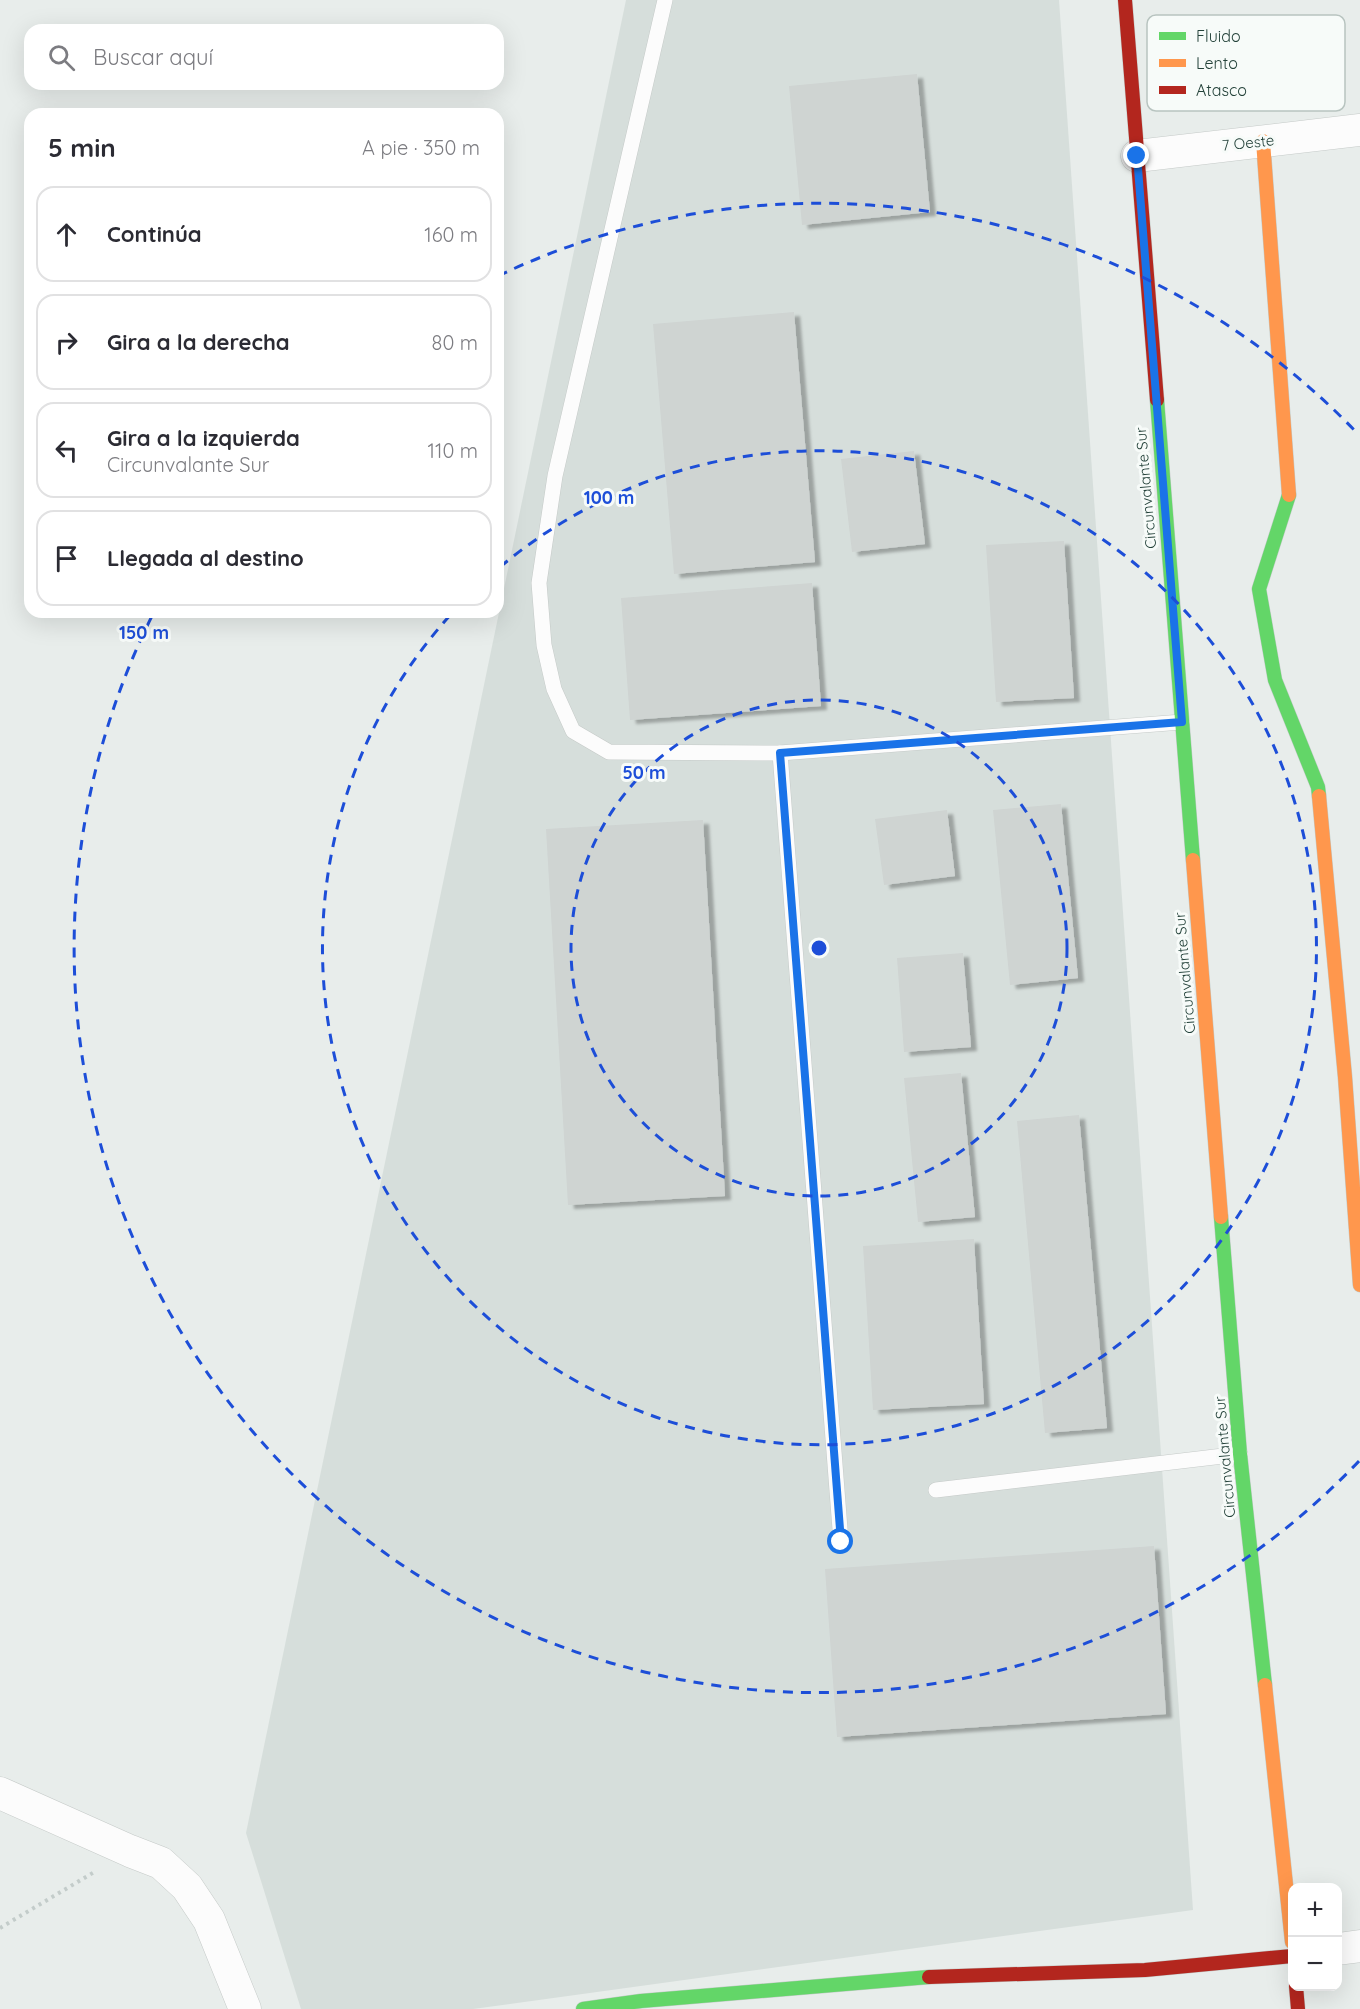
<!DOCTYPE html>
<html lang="es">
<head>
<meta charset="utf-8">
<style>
	body { margin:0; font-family:Quicksand,sans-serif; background:#f2f2f3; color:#2b2b33 }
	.controls { position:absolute; right:18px; bottom:18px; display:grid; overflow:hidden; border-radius:12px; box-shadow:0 6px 24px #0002 }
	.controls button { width:54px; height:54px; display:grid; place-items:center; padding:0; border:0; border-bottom:2px solid #e1e1e2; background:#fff; color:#2b2b33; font:30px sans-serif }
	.stop { position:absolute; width:18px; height:18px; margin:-14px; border:4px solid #1a73e8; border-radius:50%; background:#fff }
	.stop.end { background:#1a73e8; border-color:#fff; box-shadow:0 2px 6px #0008 }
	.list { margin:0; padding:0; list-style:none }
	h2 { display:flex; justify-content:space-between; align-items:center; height:78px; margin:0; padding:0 24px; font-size:26px }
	h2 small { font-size:20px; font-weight:400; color:#7c7c81 }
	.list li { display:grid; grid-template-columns:39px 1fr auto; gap:18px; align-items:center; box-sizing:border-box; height:96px; margin:0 12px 12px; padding:0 12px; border:2px solid #e1e1e2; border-radius:18px }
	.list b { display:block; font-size:22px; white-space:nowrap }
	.list p { margin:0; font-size:20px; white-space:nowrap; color:#7c7c81 }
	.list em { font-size:20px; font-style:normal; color:#7c7c81 }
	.icon { flex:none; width:33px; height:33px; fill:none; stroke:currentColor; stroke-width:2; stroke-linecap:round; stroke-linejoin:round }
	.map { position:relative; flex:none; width:1360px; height:2009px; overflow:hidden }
	.search { position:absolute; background:#fff; box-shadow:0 6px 24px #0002; left:24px; top:24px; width:480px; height:66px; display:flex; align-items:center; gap:15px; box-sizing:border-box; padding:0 21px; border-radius:18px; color:#7c7c81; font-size:22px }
	.panel { position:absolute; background:#fff; box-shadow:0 6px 24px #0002; left:24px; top:108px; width:480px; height:510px; border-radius:18px }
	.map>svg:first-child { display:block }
</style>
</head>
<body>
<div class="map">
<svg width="1360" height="2009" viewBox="0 0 1360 2009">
	<defs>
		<filter id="shadow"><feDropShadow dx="6" dy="4" stdDeviation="1.5" flood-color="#0004"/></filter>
	</defs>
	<rect width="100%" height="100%" fill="#e8edeb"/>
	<!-- built -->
	<polygon fill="#d6dedb" points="626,0 1059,0 1193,1910 473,2009 301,2009 246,1833"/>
	<!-- building -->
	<g fill="#cfd4d2" filter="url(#shadow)">
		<polygon points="917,74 930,212 802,225 789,86"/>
		<polygon points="794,312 815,562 674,574 653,324"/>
		<polygon points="914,451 925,544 852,552 841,459"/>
		<polygon points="1064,541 1074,698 996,702 986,545"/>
		<polygon points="812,583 821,706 630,720 621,598"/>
		<polygon points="1061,804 1078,978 1010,985 993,810"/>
		<polygon points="947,810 955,876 884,885 875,819"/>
		<polygon points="703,820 725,1196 568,1205 546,829"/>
		<polygon points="963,953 971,1047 904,1052 897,958"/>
		<polygon points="961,1073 975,1217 918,1222 904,1078"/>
		<polygon points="1079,1115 1107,1428 1045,1433 1017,1121"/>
		<polygon points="974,1239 984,1404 873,1410 863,1246"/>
		<polygon points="1154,1546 1166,1714 837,1737 825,1569"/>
	</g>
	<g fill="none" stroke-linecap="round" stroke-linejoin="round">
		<defs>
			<g id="lane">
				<polyline points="665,0 555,476 539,583 544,645 554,689 573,731 609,752 780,753 1182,722"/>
				<polyline points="780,753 841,1542"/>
				<polyline points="936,1490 1240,1454"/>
			</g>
			<g id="street">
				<polyline points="1137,156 1360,130"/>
				<polyline points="0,1793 130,1851 161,1863 187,1887 209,1920 245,2009"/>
				<polyline points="1338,1949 1360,1946"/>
			</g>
			<g id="fast">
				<polyline points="1157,400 1193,860"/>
				<polyline points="1289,495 1259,589 1275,680 1318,787 1319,796"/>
				<polyline points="1221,1217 1240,1454 1265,1685"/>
				<polyline points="583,2009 641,2001 929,1977"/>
			</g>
			<g id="slow">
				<polyline points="1263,141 1289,495"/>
				<polyline points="1319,796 1345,1077 1360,1285"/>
				<polyline points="1193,860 1221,1217"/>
				<polyline points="1265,1685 1292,1942"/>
			</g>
			<g id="jam">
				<polyline points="1125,0 1157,400"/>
				<polyline points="929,1977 1145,1970 1292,1956"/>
				<polyline points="1296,1986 1298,2009"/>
			</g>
		</defs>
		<!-- lane casing -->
		<use href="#lane" stroke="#c5cac8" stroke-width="16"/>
		<!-- street casing -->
		<use href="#street" stroke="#c5cac8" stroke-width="33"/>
		<!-- fast casing -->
		<use href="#fast" stroke="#c3cbc8" stroke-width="15"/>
		<!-- slow casing -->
		<use href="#slow" stroke="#c3cbc8" stroke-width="15"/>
		<!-- jam casing -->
		<use href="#jam" stroke="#c3cbc8" stroke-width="15"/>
		<!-- path -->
		<polyline stroke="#c3ccca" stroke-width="4" stroke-dasharray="3 4.5" stroke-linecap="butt" points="0,1928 96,1871"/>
		<!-- lane -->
		<use href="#lane" stroke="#fcfcfc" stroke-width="15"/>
		<!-- street -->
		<use href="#street" stroke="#fcfcfc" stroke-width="32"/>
		<!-- fast -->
		<use href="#fast" stroke="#63d668" stroke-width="14"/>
		<!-- slow -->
		<use href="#slow" stroke="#ff974d" stroke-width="14"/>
		<!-- jam -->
		<use href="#jam" stroke="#b3261e" stroke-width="14"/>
	</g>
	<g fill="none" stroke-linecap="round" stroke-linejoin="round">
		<!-- route -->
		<polyline stroke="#1a73e8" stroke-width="8" points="841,1542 780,753 1182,722 1137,156"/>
	</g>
	<!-- distance rings -->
	<g fill="none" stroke="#1d4ed8" stroke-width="3" stroke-dasharray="10 8">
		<circle cx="819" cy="948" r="248"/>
		<path d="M500 567A497 497 0 1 1 453 612"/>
		<path d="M1359 1461A745 745 0 0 1 152 616M498 276A745 745 0 0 1 1359 435"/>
	</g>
	<g text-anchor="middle" stroke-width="6" stroke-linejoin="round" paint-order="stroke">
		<!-- street labels -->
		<g font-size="15" fill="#24423a" stroke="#f7fbf9">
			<text transform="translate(1248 143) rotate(-6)" y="5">7 Oeste</text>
			<text transform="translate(1146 488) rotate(-95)" y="5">Circunvalante Sur</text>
			<text transform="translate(1185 973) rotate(-95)" y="5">Circunvalante Sur</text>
			<text transform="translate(1225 1457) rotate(-95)" y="5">Circunvalante Sur</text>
		</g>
	</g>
	<!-- legend -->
	<rect x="1147" y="15" width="198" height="96" rx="9" fill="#f7fbf9" stroke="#b8c4c0" stroke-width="1.5"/>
	<rect x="1159" y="32" width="27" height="8" fill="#63d668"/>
	<rect x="1159" y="59" width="27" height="8" fill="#ff974d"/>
	<rect x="1159" y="86" width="27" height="8" fill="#b3261e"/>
	<g font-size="16" fill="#24423a">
		<text x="1196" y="42">Fluido</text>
		<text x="1196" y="69">Lento</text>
		<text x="1196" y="96">Atasco</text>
	</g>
	<circle cx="819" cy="948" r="9" fill="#1d4ed8" stroke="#f7fbf9" stroke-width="3"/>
	<g font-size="18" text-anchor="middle" font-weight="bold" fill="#1d4ed8" stroke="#f7fbf9" stroke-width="6" stroke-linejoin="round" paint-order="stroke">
		<text x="609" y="504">100 m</text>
		<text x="144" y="639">150 m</text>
		<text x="644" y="779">50 m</text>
	</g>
</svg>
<div class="controls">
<button>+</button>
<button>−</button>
</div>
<div class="stop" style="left:841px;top:1542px"></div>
<div class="stop end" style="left:1137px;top:156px"></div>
<div class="search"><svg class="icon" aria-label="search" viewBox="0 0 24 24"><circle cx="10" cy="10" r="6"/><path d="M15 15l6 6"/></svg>Buscar aquí</div>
<section class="panel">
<h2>5 min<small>A pie · 350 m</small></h2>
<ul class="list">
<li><svg class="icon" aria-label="ahead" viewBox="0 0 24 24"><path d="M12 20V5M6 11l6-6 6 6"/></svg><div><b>Continúa</b></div><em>160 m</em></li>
<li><svg class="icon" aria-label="right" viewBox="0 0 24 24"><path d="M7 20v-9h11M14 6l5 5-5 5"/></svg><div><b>Gira a la derecha</b></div><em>80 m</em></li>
<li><svg class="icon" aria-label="left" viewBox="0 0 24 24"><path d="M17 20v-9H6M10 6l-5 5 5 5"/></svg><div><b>Gira a la izquierda</b><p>Circunvalante Sur</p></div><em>110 m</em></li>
<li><svg class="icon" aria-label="arrive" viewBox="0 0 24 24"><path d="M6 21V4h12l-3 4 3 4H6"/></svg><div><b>Llegada al destino</b></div></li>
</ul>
</section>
</div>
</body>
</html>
